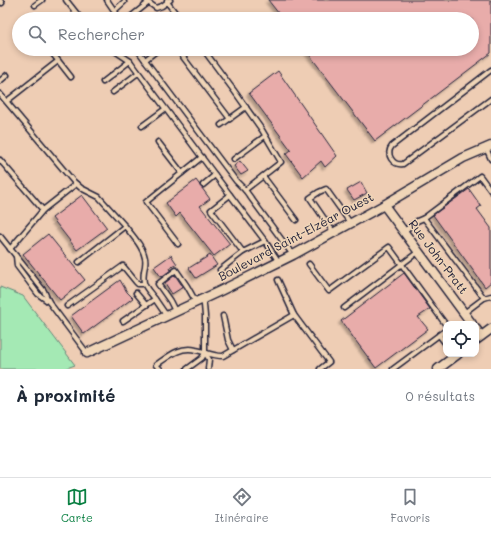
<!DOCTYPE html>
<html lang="fr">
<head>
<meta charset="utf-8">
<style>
	body { margin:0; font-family:Mali,sans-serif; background:#f2f2f3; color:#1f2937 }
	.controls { position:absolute; right:12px; bottom:12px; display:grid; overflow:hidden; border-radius:8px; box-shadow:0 2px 6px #0003 }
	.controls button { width:36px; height:36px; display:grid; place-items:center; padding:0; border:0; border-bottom:1px solid #e0e1e3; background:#fff; color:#1f2937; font:20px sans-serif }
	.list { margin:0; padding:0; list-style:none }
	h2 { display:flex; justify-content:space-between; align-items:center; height:52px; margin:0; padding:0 16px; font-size:17px }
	h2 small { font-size:13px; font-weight:400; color:#747a83 }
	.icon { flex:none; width:22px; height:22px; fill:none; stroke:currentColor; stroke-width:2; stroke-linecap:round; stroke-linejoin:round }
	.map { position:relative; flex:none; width:491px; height:369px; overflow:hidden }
	.search { position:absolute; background:#fff; box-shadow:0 2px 6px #0003; left:12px; right:12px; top:12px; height:44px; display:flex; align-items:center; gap:10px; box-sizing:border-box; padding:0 14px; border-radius:22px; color:#747a83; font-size:15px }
	.sheet { height:108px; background:#fff }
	nav { display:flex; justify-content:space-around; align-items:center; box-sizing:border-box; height:56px; border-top:1px solid #e0e1e3; background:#fff; font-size:11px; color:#747a83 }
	nav a { display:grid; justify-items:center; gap:2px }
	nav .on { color:#0b8043 }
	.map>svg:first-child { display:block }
</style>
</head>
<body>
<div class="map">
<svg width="491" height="369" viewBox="0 0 491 369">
	<defs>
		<filter id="shadow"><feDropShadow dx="-2.5" dy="2.5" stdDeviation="1" flood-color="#0004"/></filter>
	</defs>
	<rect width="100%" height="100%" fill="#eecdb4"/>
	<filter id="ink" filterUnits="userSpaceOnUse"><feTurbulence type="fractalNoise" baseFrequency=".025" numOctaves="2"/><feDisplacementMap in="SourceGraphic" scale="8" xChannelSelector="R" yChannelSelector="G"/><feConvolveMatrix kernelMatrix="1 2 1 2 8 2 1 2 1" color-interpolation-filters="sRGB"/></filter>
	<g filter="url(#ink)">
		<!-- green -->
		<polygon fill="#a4e9b4" stroke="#638678" points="0,287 23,296 75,365 64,369 0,369"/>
		<!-- building -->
		<g fill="#e8acaa" stroke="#22223b" filter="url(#shadow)">
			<polygon points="268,0 491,0 491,53 375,141 305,49 472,49 472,19 283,19"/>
			<polygon points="278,71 337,156 325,167 321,161 303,177 286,154 291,150 249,93"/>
			<polygon points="240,161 248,171 241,175 234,166"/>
			<polygon points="196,180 210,199 200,206 230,244 214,256 180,213 176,217 166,203"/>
			<polygon points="361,182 367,193 354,200 347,190"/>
			<polygon points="469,189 481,206 477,209 491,228 491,282 485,287 433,215"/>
			<polygon points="82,195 107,228 77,250 52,218"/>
			<polygon points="48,234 85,280 60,300 23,254"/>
			<polygon points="171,255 177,264 170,268 171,270 161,277 154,267"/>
			<polygon points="210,255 217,265 196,278 189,268"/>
			<polygon points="404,273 430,309 418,317 428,329 376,368 341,321"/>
			<polygon points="175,275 183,287 172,294 165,283"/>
			<polygon points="120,280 127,292 133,298 84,334 71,316"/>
		</g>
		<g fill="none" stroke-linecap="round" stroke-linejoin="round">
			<defs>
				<g id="service">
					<polyline points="0,0 2,3"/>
					<polyline points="66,0 81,19"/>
					<polyline points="107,0 120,19"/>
					<polyline points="145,0 156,8 162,6 170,0"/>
					<polyline points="167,0 167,2 180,19"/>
					<polyline points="35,5 42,0"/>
					<polyline points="114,11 124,2"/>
					<polyline points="128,19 148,3"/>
					<polyline points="49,49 71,77"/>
					<polyline points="112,49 130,61 215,175"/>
					<polyline points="137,49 145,60"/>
					<polyline points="159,49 145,60 236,181 245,190"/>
					<polyline points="177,49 230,119"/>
					<polyline points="203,49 235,92 262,130 281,162 245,190 293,255"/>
					<path d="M491,70L392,146C385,154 393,166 403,164L491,99"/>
					<polyline points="0,81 7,75"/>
					<polyline points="103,82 130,61"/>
					<polyline points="113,92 138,73"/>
					<polyline points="0,94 73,181 81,188 99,197 125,226"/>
					<polyline points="7,101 58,61"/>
					<polyline points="221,125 246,107"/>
					<polyline points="142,126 165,109"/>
					<polyline points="158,142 182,173"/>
					<polyline points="486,148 491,159"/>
					<polyline points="234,159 265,136"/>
					<polyline points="0,160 43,210"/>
					<polyline points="263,176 296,220"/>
					<polyline points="203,185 215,175 265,241"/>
					<polyline points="230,195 211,210 243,252"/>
					<polyline points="424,218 484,298 464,313"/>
					<polyline points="403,232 417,221 424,218 480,176 491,191"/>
					<polyline points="334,233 310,198 319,192 326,189 351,224"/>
					<polyline points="0,236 44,291 49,302 87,353"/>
					<polyline points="178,244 146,202 202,157"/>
					<polyline points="10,249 43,210 76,184"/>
					<polyline points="16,256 17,266 38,294 49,302"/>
					<path d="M79,262L125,226C133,236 143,247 145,258C146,262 145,267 144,271C142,286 146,287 155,299"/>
					<polyline points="309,264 329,291 389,247 446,325"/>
					<polyline points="220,270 243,252 265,241 279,262"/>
					<polyline points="278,280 294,315 329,362 320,369"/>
					<polyline points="136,293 146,305"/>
					<polyline points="484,298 491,296"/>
					<polyline points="202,299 204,305 205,316 205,353 209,359 208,369"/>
					<polyline points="67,306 123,266 136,282 138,284 144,284"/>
					<polyline points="344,308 418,252"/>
					<polyline points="175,311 170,301 158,284 176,270 187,286 196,302"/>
					<polyline points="223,316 228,340 233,350"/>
					<polyline points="123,321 155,299 166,315"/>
					<polyline points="439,335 446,330"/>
					<path d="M160,369L156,365C169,356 180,346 196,350C206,352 212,356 223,356L294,315"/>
					<polyline points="187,369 202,358 205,353"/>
					<polyline points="393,369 439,335 446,344"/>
				</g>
				<g id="minor">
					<polyline points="384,205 472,324"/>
					<polyline points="476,329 481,336"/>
					<polyline points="476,340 491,329"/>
					<polyline points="87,353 220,291 293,255 384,205 463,158 491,146"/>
					<polyline points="438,369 458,354"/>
				</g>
			</defs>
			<!-- service casing -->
			<use href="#service" stroke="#22223b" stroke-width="7"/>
			<!-- minor casing -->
			<use href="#minor" stroke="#22223b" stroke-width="11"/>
			<!-- service -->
			<use href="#service" stroke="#f0d5b7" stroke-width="4"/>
			<!-- minor -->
			<use href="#minor" stroke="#f0d5b7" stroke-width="8"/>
		</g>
	</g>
	<g text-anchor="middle" stroke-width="3" stroke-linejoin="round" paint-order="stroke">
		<!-- street labels -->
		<g font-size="12" fill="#22223b" stroke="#f0d5b7">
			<text transform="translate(296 237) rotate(-28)" y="4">Boulevard Saint-Elzéar Ouest</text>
			<text transform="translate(438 257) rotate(53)" y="4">Rue John-Pratt</text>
		</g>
	</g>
</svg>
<div class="controls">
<button><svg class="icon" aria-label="locate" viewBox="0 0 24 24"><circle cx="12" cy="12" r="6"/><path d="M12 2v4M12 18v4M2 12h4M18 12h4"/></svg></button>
</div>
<div class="search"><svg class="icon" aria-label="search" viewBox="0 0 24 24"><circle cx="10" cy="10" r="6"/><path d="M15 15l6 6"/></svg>Rechercher</div>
</div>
<section class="sheet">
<h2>À proximité<small>0 résultats</small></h2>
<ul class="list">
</ul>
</section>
<nav>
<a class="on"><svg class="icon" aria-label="map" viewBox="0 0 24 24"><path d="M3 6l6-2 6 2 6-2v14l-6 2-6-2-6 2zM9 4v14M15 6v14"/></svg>Carte</a>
<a><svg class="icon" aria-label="directions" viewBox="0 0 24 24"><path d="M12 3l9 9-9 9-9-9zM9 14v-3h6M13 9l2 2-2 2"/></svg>Itinéraire</a>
<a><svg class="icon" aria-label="saved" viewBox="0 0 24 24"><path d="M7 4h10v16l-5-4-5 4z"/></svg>Favoris</a>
</nav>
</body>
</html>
